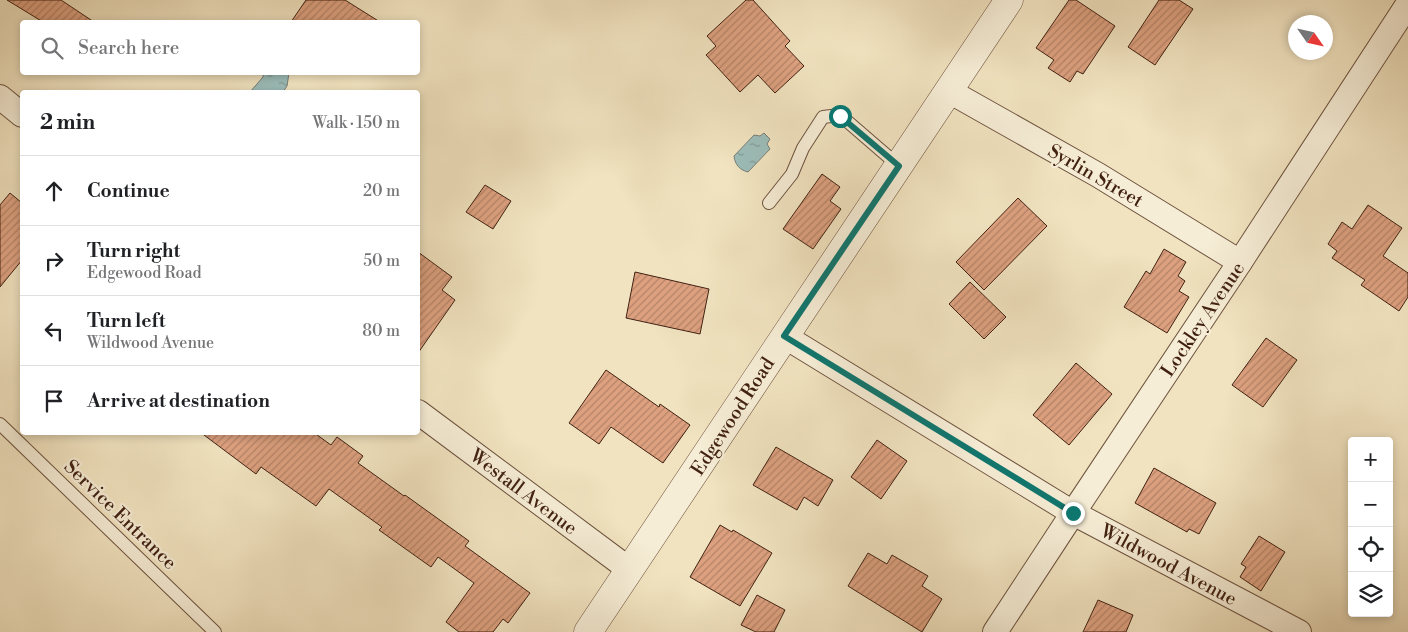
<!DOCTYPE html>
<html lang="en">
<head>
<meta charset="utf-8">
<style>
	body { margin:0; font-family:"Libre Bodoni",serif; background:#f2f2f2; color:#202124 }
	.controls { position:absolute; right:15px; bottom:15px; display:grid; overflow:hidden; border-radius:5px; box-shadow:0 2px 8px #0003 }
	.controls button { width:45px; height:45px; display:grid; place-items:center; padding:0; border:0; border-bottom:1px solid #e0e0e0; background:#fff; color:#202124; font:25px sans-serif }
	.compass { position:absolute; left:1288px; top:15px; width:45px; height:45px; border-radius:50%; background:#fff; box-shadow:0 2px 8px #0003; rotate:124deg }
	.stop { position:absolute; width:15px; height:15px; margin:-11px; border:4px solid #0f766e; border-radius:50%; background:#fff }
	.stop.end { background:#0f766e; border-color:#fff; box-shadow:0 1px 5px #0008 }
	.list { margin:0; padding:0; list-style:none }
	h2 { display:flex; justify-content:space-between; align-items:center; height:65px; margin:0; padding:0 20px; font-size:21px }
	h2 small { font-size:16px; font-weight:400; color:#757577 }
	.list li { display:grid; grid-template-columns:32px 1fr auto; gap:15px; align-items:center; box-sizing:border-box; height:70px; padding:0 20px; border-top:1px solid #e0e0e0 }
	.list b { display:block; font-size:19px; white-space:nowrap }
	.list p { margin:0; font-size:16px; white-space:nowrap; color:#757577 }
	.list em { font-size:16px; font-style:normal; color:#757577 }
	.icon { flex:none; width:28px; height:28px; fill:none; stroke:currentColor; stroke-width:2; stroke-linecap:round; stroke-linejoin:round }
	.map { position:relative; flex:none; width:1408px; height:632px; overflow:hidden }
	.search { position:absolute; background:#fff; box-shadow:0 2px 8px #0003; left:20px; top:20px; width:400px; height:55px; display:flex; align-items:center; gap:12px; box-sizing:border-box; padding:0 18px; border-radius:5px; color:#757577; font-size:19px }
	.panel { position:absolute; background:#fff; box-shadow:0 2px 8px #0003; left:20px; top:90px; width:400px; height:345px; border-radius:5px }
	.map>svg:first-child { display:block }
</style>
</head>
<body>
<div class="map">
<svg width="1408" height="632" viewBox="0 0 1408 632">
	<defs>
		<pattern id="water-ripples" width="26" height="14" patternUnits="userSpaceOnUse" patternTransform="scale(1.25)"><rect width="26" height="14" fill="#9cbdb9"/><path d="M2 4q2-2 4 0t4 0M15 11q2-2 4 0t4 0" fill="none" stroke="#819995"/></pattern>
		<pattern id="building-hatch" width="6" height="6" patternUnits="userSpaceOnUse" patternTransform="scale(1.25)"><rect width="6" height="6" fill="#dda180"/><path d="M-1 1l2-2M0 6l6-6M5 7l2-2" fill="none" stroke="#b58367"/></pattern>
	</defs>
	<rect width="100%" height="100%" fill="#f1e3c0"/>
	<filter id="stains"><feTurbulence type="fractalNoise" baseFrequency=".004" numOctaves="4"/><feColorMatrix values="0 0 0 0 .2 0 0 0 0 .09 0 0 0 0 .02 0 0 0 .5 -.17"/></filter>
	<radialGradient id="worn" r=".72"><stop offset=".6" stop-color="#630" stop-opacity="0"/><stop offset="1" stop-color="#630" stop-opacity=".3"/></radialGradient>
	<!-- water -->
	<g fill="url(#water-ripples)" stroke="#787f76">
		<polygon points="263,73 289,73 287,86 283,92 250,92 263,77"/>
		<path d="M764,133L770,139L767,144L770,149L748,172C740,170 735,165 734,156L754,135L760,136Z"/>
	</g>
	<!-- building -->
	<g fill="url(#building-hatch)" stroke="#412112">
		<polygon points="7,0 61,0 94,22 43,22"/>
		<polygon points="306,0 345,0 380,22 291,22"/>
		<polygon points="746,0 753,0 790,41 785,46 804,66 775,93 758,75 740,92 706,55 716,46 707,36"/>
		<polygon points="1069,0 1076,0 1115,26 1083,74 1077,71 1070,82 1048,68 1054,60 1036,48"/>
		<polygon points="1159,0 1179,0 1193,9 1155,65 1128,47"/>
		<polygon points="822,174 840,187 830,201 841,209 813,249 783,229"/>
		<polygon points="485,185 511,201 493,229 466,212"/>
		<polygon points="10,193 22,203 22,260 0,287 0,205"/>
		<polygon points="1018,198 1047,226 984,290 956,262"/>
		<polygon points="1368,205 1402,228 1383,256 1408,273 1408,297 1399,311 1361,285 1365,280 1332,258 1337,251 1328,244 1342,222 1352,229"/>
		<polygon points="1164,249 1186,262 1178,276 1185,281 1179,291 1189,297 1167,333 1124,307 1146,271 1150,274"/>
		<polygon points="418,252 452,277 442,290 455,300 418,353"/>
		<polygon points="635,272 709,289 700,334 626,318"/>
		<polygon points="970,282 1006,317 984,339 949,304"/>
		<polygon points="1266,338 1297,360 1263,407 1232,385"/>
		<polygon points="1076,363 1112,394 1069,445 1033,415"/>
		<polygon points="606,370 659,407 660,404 690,425 663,463 611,427 599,444 569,423"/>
		<polygon points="200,432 313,432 331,445 337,437 363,456 358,463 404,496 405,495 469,541 465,546 530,593 508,623 503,619 493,632 459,632 446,622 474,583 438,557 431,567 379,530 382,527 329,489 316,506 261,467 256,474"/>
		<polygon points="877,440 907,461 881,499 851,477"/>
		<polygon points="776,447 833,480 818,506 804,497 797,510 753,485"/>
		<polygon points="1154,468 1216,503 1199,534 1189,529 1187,532 1135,503"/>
		<polygon points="720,525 732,532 733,530 772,553 740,606 690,577"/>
		<polygon points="1259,536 1285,552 1261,591 1240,577 1246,567 1241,564"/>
		<polygon points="868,553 887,564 892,555 928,576 922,586 942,599 922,632 848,586"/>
		<polygon points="757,595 785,610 774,632 756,632 741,625"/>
		<polygon points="1098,600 1133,615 1126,632 1083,632"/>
	</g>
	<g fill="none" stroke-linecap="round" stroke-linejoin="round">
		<defs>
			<g id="service">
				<polyline points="769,203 792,174 803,148 823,117 840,115 899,166"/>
				<polyline points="0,424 215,632"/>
			</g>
			<g id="minor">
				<polyline points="949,91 1098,175 1240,262"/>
				<polyline points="0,97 22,115"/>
				<polyline points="784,336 1073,513 1299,632"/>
				<polyline points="418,412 630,570"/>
				<polyline points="995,632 1073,513 1240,262 1408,4"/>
			</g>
			<polyline id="tertiary" points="588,632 1009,0"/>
		</defs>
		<!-- service casing -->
		<use href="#service" stroke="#6d523e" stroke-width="14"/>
		<!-- minor casing -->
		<use href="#minor" stroke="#6d523e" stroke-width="26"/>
		<!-- tertiary casing -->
		<use href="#tertiary" stroke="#6d523e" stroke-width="29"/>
		<!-- service -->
		<use href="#service" stroke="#f6edd6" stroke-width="12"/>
		<!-- minor -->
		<use href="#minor" stroke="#f6edd6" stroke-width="24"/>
		<!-- tertiary -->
		<use href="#tertiary" stroke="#f6edd6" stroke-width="28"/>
	</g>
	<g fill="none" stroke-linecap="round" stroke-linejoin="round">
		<!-- route -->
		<polyline stroke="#0f766e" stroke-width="6" points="840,116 899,166 784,336 1073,513"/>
	</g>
	<g text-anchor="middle" stroke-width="4.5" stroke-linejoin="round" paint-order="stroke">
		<!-- street labels -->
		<g font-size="19" fill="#412112" stroke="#f6edd6">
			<text transform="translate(1096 175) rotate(30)" y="7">Syrlin Street</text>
			<text transform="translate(1202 319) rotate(-56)" y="7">Lockley Avenue</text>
			<text transform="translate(732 416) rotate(-57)" y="7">Edgewood Road</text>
			<text transform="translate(524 491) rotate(37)" y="7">Westall Avenue</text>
			<text transform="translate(121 514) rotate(44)" y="7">Service Entrance</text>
			<text transform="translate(1169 564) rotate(28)" y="7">Wildwood Avenue</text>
		</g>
	</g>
	<rect width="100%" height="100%" filter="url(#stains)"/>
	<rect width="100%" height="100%" fill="url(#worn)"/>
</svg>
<div class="controls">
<button>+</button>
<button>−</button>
<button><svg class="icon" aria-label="locate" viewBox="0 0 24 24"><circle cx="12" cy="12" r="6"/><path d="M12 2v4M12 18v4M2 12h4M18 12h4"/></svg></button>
<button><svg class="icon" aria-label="layers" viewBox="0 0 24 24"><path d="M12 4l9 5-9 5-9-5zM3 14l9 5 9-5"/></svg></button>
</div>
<svg class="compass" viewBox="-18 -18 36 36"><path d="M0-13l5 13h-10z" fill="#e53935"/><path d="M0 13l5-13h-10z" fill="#757577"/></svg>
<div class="stop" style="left:840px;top:116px"></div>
<div class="stop end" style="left:1073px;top:513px"></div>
<div class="search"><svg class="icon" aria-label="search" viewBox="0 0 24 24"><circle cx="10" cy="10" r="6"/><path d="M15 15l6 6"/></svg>Search here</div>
<section class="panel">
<h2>2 min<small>Walk · 150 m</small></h2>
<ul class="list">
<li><svg class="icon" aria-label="ahead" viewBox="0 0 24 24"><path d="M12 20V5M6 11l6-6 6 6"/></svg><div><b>Continue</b></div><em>20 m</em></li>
<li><svg class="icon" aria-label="right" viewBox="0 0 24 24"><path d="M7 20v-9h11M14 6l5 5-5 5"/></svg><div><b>Turn right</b><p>Edgewood Road</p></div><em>50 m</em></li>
<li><svg class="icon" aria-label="left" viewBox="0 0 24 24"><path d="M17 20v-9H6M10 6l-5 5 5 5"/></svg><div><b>Turn left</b><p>Wildwood Avenue</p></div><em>80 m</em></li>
<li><svg class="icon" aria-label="arrive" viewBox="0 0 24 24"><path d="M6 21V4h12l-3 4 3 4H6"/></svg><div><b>Arrive at destination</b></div></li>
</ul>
</section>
</div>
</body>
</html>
